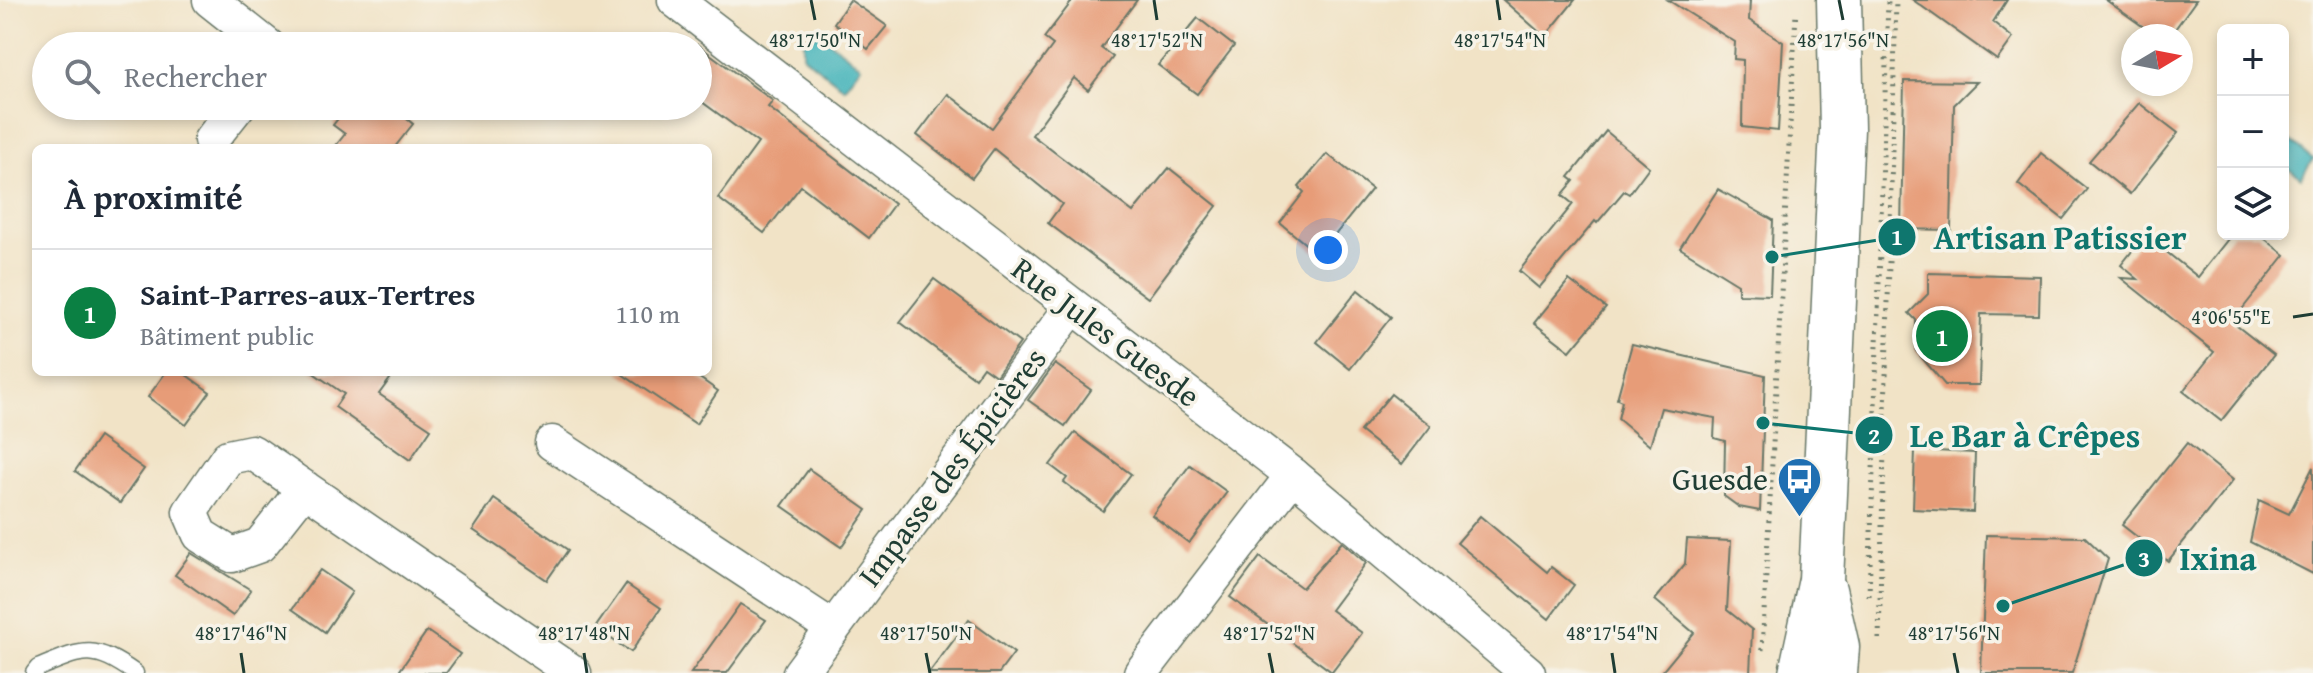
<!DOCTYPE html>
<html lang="fr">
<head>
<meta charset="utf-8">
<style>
	body { margin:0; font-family:"Gentium Book Plus",serif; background:#f6f6f7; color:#1f2937 }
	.controls { position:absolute; right:24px; top:24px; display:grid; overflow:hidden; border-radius:12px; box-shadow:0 4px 12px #0003 }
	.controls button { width:72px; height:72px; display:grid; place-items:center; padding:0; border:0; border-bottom:2px solid #e0e1e3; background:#fff; color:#1f2937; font:40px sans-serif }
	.compass { position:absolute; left:2121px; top:24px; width:72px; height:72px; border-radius:50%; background:#fff; box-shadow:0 4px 12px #0003; rotate:80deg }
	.you { position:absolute; left:1328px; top:250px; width:28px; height:28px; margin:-20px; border:6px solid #fff; border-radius:50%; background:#1a73e8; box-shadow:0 0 0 12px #1a73e833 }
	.badge { display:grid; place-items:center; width:52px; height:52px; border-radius:50%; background:#0b8043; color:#fff; font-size:26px; font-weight:700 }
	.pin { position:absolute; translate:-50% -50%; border:4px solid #fff; box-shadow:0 2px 8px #0006 }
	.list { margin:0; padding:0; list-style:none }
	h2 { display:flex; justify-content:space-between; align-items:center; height:104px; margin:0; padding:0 32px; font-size:34px }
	h2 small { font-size:26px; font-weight:400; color:#747a83 }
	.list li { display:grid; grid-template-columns:52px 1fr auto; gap:24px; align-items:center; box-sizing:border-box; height:128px; padding:0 32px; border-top:2px solid #e0e1e3 }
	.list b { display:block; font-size:30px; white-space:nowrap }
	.list p { margin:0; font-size:26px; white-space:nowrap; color:#747a83 }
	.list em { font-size:26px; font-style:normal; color:#747a83 }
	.icon { flex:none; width:44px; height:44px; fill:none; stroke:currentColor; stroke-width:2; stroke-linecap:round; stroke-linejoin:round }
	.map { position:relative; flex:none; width:2313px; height:673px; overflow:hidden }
	.search { position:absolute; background:#fff; box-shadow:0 4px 12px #0003; left:32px; top:32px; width:680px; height:88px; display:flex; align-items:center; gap:20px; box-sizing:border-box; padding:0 28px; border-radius:44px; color:#747a83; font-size:30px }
	.panel { position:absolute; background:#fff; box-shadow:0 4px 12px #0003; left:32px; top:144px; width:680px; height:232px; border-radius:12px }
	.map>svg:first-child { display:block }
</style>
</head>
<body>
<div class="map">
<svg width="2313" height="673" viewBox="0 0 2313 673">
	<rect width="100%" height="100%" fill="#f7f3e8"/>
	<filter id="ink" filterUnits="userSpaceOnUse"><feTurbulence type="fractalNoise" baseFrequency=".0125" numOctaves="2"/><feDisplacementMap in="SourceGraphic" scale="16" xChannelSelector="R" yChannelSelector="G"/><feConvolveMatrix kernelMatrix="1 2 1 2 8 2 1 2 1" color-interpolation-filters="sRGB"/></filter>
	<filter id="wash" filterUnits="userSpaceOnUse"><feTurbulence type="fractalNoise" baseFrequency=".006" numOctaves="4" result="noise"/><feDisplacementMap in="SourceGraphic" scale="32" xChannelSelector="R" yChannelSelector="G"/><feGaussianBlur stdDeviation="1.8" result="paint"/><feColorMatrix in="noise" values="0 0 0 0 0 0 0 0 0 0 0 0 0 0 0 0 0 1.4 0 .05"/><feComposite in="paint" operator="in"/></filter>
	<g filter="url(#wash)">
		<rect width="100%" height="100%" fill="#f1e3c6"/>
		<!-- water -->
		<g fill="#41b2b9" stroke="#307876" stroke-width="2">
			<polygon points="820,34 861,66 844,88 803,56 803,39"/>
			<polygon points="2283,135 2313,159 2301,178 2283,164"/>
		</g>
		<g id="blocks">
			<!-- building -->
			<g fill="#e79c78">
				<polygon points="850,0 887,26 868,49 834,23"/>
				<polygon points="1073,0 1137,0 1101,48 1113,57 1088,90 1074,78 1032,135 1133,212 1169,168 1217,206 1148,298 1048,223 1062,204 994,149 972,178 917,135 948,94 992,128 1053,45 1044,38"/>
				<polygon points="1503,0 1575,0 1545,37"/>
				<polygon points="1668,0 1750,0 1749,20 1783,42 1778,131 1742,127 1743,60 1734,59 1735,42"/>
				<polygon points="1913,0 2007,0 1993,22 2013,38 1997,60"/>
				<polygon points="2106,0 2196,0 2170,36 2156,36"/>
				<polygon points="1198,18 1234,46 1197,94 1158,65"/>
				<polygon points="698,45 773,101 768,107 894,204 869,238 801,186 764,233 718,198 758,143 698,99"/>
				<polygon points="1904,81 1977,82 1954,105 1951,230 1901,229"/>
				<polygon points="2139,103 2178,133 2130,194 2089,161"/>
				<polygon points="348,106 391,106 413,124 394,148 334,148 345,134 333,125"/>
				<polygon points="1606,131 1649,167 1629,194 1624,191 1597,223 1595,221 1539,288 1519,271 1573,204 1562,195 1574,181 1569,177"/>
				<polygon points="2041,153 2087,189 2063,219 2018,184"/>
				<polygon points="1327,154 1372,189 1319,255 1280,223 1304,192 1299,187"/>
				<polygon points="1718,189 1773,220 1770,295 1738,294 1738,284 1680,248"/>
				<polygon points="2232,234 2259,234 2285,255 2232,322 2274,355 2221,421 2183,391 2214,352 2121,278 2138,279 2121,265 2145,235 2198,277"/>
				<polygon points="1928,273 2040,276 2039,315 1981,314 1979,385 1945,385 1916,351 1916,320 1909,313 1928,294"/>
				<polygon points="934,279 1020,343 996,376 983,367 975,378 900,322"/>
				<polygon points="1569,280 1606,308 1570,351 1534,323"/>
				<polygon points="1358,290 1391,317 1350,369 1317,342"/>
				<polygon points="1632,344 1765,375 1760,511 1739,507 1724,496 1725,441 1714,438 1715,418 1661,408 1650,446 1618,419 1622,401 1617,399"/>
				<polygon points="1055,364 1091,390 1065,426 1028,400"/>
				<polygon points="166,372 182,372 210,392 186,425 148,397"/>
				<polygon points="312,372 395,372 379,394 431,429 410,460 335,407 344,394"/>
				<polygon points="619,372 691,372 718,391 696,424"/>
				<polygon points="1391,394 1431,426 1402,464 1360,431"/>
				<polygon points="1075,433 1131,474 1103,511 1064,482 1067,478 1050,465"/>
				<polygon points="99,437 144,469 120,503 75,471"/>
				<polygon points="2187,443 2233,480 2168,561 2122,525"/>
				<polygon points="1915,450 1975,453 1973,512 1913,509"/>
				<polygon points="1190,465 1227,492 1189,543 1152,515"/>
				<polygon points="2313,467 2313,574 2250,542 2259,500 2289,514"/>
				<polygon points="809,469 867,510 841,547 782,506"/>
				<polygon points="494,499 568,550 547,580 473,530"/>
				<polygon points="1480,516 1547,572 1551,567 1574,585 1549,619 1457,543"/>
				<polygon points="1986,535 2085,537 2108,559 2072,673 1981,673"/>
				<polygon points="1687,539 1731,541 1727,610 1752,630 1750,673 1661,673 1694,633 1655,600 1685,564"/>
				<polygon points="1342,542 1366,563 1331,610 1362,633 1332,672 1230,597 1260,557 1302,588"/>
				<polygon points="191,553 251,590 233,616 175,575"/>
				<polygon points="320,570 352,592 325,632 292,609"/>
				<polygon points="626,584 661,608 631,652 595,628"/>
				<polygon points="740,604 766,620 727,673 691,673"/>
				<polygon points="969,620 1014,653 999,673 929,673"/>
				<polygon points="427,631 460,654 446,673 398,673"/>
			</g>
		</g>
	</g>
	<g filter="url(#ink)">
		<use href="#blocks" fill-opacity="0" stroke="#687767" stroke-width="2"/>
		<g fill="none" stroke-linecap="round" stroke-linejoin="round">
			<defs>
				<path id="service" d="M34,673L38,668C84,649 92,643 135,673"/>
				<g id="minor">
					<polyline points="210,0 268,46"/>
					<polyline points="675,0 1293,475 1528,673"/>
					<polyline points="211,140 238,106"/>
					<polyline points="552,443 833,628"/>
					<polyline points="305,488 260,545 232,555 200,535 190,512 228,457 252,452 574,673"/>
					<polyline points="800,673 1072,307"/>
					<polyline points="1141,673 1293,475"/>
				</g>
				<g id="primary">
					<polyline points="1824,590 1837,647 1835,673"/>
					<polyline points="1801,673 1821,580 1842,129 1839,0"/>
				</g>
			</defs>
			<!-- service casing -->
			<use href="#service" stroke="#687767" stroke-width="19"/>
			<!-- minor casing -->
			<use href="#minor" stroke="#687767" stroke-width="37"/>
			<!-- primary casing -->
			<use href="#primary" stroke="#687767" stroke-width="47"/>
			<!-- path -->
			<g stroke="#687767" stroke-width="5" stroke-dasharray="2 6" stroke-linecap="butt">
				<polyline points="1869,596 1888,0"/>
				<polyline points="1879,639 1896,0"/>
				<polyline points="1762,650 1796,13"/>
			</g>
			<!-- service -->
			<use href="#service" stroke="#fff" stroke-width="16"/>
			<!-- minor -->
			<use href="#minor" stroke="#fff" stroke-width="34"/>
			<!-- primary -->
			<use href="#primary" stroke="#fff" stroke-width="44"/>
		</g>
	</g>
	<!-- ticks -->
	<path fill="none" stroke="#1f3d34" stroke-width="3" d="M811,0L815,20M1154,0L1157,20M1497,0L1500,20M1839,0L1843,20M2293,317L2313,314M241,653L244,673M584,653L587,673M926,653L930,673M1269,653L1273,673M1612,653L1615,673M1954,653L1958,673"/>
	<!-- icons -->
	<defs>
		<symbol id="bus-pin" viewBox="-11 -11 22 30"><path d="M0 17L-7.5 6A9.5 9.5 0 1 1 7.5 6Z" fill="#1f6fb2" stroke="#f7f3e8"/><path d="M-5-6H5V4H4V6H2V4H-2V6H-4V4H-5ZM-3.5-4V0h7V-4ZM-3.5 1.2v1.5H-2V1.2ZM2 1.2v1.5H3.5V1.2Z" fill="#fff"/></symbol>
	</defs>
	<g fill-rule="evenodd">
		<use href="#bus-pin" x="1774" y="454" width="51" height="69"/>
	</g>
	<g text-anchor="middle" stroke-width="7" stroke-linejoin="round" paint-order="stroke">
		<!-- street labels -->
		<g font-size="32" fill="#1f3d34" stroke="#f7f3e8">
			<text transform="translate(1106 332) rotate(37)" y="11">Rue Jules Guesde</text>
			<text transform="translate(952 467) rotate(-53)" y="11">Impasse des Épicières</text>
		</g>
		<!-- poi labels -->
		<g font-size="32" fill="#1f3d34" stroke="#f7f3e8" text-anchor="end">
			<text x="1768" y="490">Guesde</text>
		</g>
	</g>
	<g font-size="20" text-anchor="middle" fill="#1f3d34" stroke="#f7f3e8" stroke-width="7" stroke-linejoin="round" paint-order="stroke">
		<text x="815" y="47">48°17'50"N</text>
		<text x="1157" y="47">48°17'52"N</text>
		<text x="1500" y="47">48°17'54"N</text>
		<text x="1843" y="47">48°17'56"N</text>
		<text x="2231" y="324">4°06'55"E</text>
		<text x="241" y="640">48°17'46"N</text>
		<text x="584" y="640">48°17'48"N</text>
		<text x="926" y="640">48°17'50"N</text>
		<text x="1269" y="640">48°17'52"N</text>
		<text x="1612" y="640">48°17'54"N</text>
		<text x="1954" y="640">48°17'56"N</text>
	</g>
	<!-- callouts -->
	<path fill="none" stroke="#0f766e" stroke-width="3" d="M1772 257L1897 237M1763 423L1874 435M2003 606L2144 558"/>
	<g fill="#0f766e" stroke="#f7f3e8" stroke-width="3">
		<circle cx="1772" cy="257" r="8"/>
		<circle cx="1763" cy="423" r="8"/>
		<circle cx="2003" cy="606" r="8"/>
		<circle cx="1897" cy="237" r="20"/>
		<circle cx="1874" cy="435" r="20"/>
		<circle cx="2144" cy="558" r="20"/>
	</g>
	<g font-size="24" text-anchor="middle" font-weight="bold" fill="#fff">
		<text x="1897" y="245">1</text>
		<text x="1874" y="444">2</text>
		<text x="2144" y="567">3</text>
	</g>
	<g font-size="34" text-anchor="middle" font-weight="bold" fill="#0f766e" stroke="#f7f3e8" stroke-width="7" stroke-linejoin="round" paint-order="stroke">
		<text x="2060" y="249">Artisan Patissier</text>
		<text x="2025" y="447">Le Bar à Crêpes</text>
		<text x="2218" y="570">Ixina</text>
	</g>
</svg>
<div class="controls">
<button>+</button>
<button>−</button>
<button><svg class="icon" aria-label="layers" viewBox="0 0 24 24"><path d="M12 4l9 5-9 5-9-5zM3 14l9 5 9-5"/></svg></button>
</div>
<svg class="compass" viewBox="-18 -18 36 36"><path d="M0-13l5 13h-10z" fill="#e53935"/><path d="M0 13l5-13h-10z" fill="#747a83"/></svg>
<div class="you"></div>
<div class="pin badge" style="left:1942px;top:336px">1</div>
<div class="search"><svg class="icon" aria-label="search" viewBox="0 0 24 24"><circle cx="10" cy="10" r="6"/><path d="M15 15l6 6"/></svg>Rechercher</div>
<section class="panel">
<h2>À proximité<small></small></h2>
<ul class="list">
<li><span class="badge">1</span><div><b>Saint-Parres-aux-Tertres</b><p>Bâtiment public</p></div><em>110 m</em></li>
</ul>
</section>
</div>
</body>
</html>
